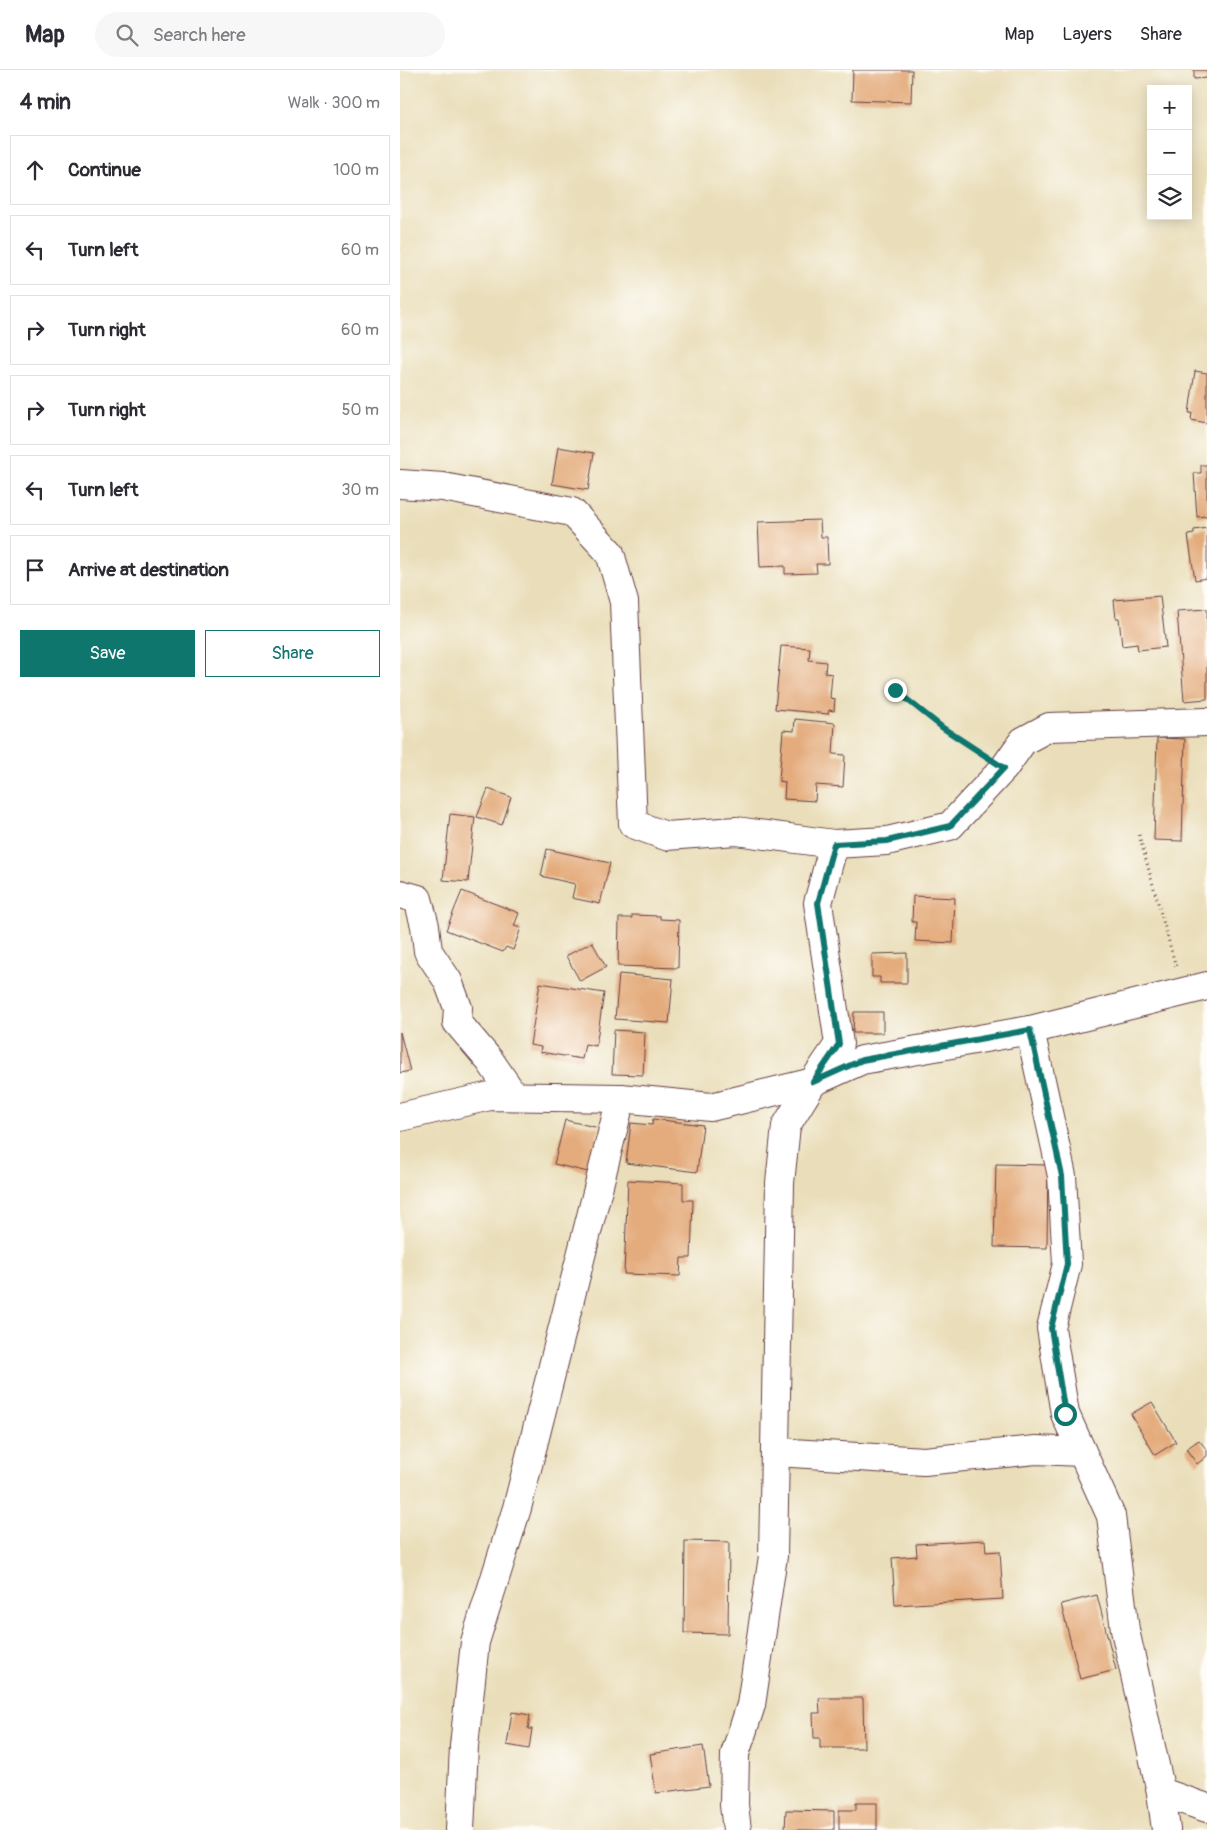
<!DOCTYPE html>
<html lang="en">
<head>
<meta charset="utf-8">
<style>
	body { margin:0; font-family:Pangolin,sans-serif; background:#f7f7f7; color:#2b2b33 }
	.controls { position:absolute; right:15px; top:15px; display:grid; overflow:hidden; border-radius:0px; box-shadow:0 2px 12px #0003 }
	.controls button { width:45px; height:45px; display:grid; place-items:center; padding:0; border:0; border-bottom:1px solid #e1e1e2; background:#fff; color:#2b2b33; font:25px sans-serif }
	.stop { position:absolute; width:15px; height:15px; margin:-11px; border:4px solid #0f766e; border-radius:50%; background:#fff }
	.stop.end { background:#0f766e; border-color:#fff; box-shadow:0 1px 5px #0008 }
	.list { margin:0; padding:0; list-style:none }
	h2 { display:flex; justify-content:space-between; align-items:center; height:65px; margin:0; padding:0 20px; font-size:21px }
	h2 small { font-size:16px; font-weight:400; color:#7c7c81 }
	.list li { display:grid; grid-template-columns:32px 1fr auto; gap:15px; align-items:center; box-sizing:border-box; height:70px; margin:0 10px 10px; padding:0 10px; border:1px solid #e1e1e2; border-radius:0px }
	.list b { display:block; font-size:19px; white-space:nowrap }
	.list em { font-size:16px; font-style:normal; color:#7c7c81 }
	.actions { display:flex; gap:10px; padding:15px 20px }
	.actions a { flex:1; padding:11px 0; border:1px solid #0f766e; border-radius:0px; text-align:center; font-size:18px; color:#0f766e }
	.actions .main { background:#0f766e; color:#fff }
	.icon { flex:none; width:28px; height:28px; fill:none; stroke:currentColor; stroke-width:2; stroke-linecap:round; stroke-linejoin:round }
	.map { position:relative; flex:none; width:807px; height:1760px; overflow:hidden }
	header { display:flex; align-items:center; gap:30px; box-sizing:border-box; height:70px; padding:0 25px; background:#fff; border-bottom:1px solid #e1e1e2 }
	header strong { font-size:24px }
	nav { display:flex; gap:28px; margin-inline-start:auto; font-size:18px }
	.search { width:350px; height:45px; background:#f7f7f7; display:flex; align-items:center; gap:12px; box-sizing:border-box; padding:0 18px; border-radius:28px; color:#7c7c81; font-size:19px }
	main { display:flex }
	aside { flex:1; background:#fff }
	.map>svg:first-child { display:block }
</style>
</head>
<body>
<header>
<strong>Map</strong>
<div class="search"><svg class="icon" aria-label="search" viewBox="0 0 24 24"><circle cx="10" cy="10" r="6"/><path d="M15 15l6 6"/></svg>Search here</div>
<nav><a>Map</a><a>Layers</a><a>Share</a></nav>
</header>
<main>
<aside>
<h2>4 min<small>Walk · 300 m</small></h2>
<ul class="list">
<li><svg class="icon" aria-label="ahead" viewBox="0 0 24 24"><path d="M12 20V5M6 11l6-6 6 6"/></svg><div><b>Continue</b></div><em>100 m</em></li>
<li><svg class="icon" aria-label="left" viewBox="0 0 24 24"><path d="M17 20v-9H6M10 6l-5 5 5 5"/></svg><div><b>Turn left</b></div><em>60 m</em></li>
<li><svg class="icon" aria-label="right" viewBox="0 0 24 24"><path d="M7 20v-9h11M14 6l5 5-5 5"/></svg><div><b>Turn right</b></div><em>60 m</em></li>
<li><svg class="icon" aria-label="right" viewBox="0 0 24 24"><path d="M7 20v-9h11M14 6l5 5-5 5"/></svg><div><b>Turn right</b></div><em>50 m</em></li>
<li><svg class="icon" aria-label="left" viewBox="0 0 24 24"><path d="M17 20v-9H6M10 6l-5 5 5 5"/></svg><div><b>Turn left</b></div><em>30 m</em></li>
<li><svg class="icon" aria-label="arrive" viewBox="0 0 24 24"><path d="M6 21V4h12l-3 4 3 4H6"/></svg><div><b>Arrive at destination</b></div></li>
</ul>
<div class="actions"><a class="main">Save</a><a>Share</a></div>
</aside>
<div class="map">
<svg width="807" height="1760" viewBox="0 0 807 1760">
	<rect width="100%" height="100%" fill="#fdfcf7"/>
	<filter id="ink" filterUnits="userSpaceOnUse"><feTurbulence type="fractalNoise" baseFrequency=".02" numOctaves="2"/><feDisplacementMap in="SourceGraphic" scale="10" xChannelSelector="R" yChannelSelector="G"/><feConvolveMatrix kernelMatrix="1 2 1 2 8 2 1 2 1" color-interpolation-filters="sRGB"/></filter>
	<filter id="wash" filterUnits="userSpaceOnUse"><feTurbulence type="fractalNoise" baseFrequency=".0096" numOctaves="4" result="noise"/><feDisplacementMap in="SourceGraphic" scale="20" xChannelSelector="R" yChannelSelector="G"/><feGaussianBlur stdDeviation="1.12" result="paint"/><feColorMatrix in="noise" values="0 0 0 0 0 0 0 0 0 0 0 0 0 0 0 0 0 1.4 0 .05"/><feComposite in="paint" operator="in"/></filter>
	<g filter="url(#wash)">
		<rect width="100%" height="100%" fill="#eadeba"/>
		<g id="blocks">
			<!-- building -->
			<g fill="#e4ac7d">
				<polygon points="453,0 512,0 511,32 452,30"/>
				<polygon points="794,0 807,0 807,8 794,9"/>
				<polygon points="795,301 807,303 807,353 791,350 792,343 789,343"/>
				<polygon points="158,377 194,383 188,420 152,414"/>
				<polygon points="801,395 807,395 807,446 797,447 794,403 801,403"/>
				<polygon points="420,450 421,467 427,467 428,494 416,494 417,503 385,504 385,496 360,497 358,452"/>
				<polygon points="807,458 807,508 795,510 788,465 794,464 794,460"/>
				<polygon points="760,526 766,577 738,580 737,574 722,576 719,548 716,548 714,530"/>
				<polygon points="807,539 807,629 784,631 777,541"/>
				<polygon points="381,576 410,578 409,590 426,592 425,603 432,604 430,628 435,629 434,641 429,640 428,644 375,639"/>
				<polygon points="395,649 435,653 433,684 445,685 443,717 416,715 415,731 384,729 385,712 379,711 383,660 394,661"/>
				<polygon points="757,668 785,669 782,771 754,770"/>
				<polygon points="88,719 111,727 102,755 77,747"/>
				<polygon points="50,744 75,747 68,812 43,810"/>
				<polygon points="147,779 210,793 200,834 172,828 175,814 141,806"/>
				<polygon points="62,821 119,843 114,856 121,858 113,880 106,877 103,882 46,860"/>
				<polygon points="513,826 555,828 553,873 515,871 516,852 512,852"/>
				<polygon points="232,845 260,846 260,849 279,850 278,898 218,896 219,848 232,848"/>
				<polygon points="192,872 206,897 180,911 166,886"/>
				<polygon points="507,883 507,913 480,913 480,907 472,907 472,884"/>
				<polygon points="219,904 273,909 269,953 215,949"/>
				<polygon points="140,913 204,923 196,976 185,974 182,989 140,982 141,977 130,975"/>
				<polygon points="454,942 483,942 483,963 453,963"/>
				<polygon points="214,960 245,962 243,1005 212,1004"/>
				<polygon points="0,962 10,1001 0,1003"/>
				<polygon points="253,1049 303,1055 297,1102 226,1093 231,1053 252,1055"/>
				<polygon points="165,1050 199,1058 188,1102 154,1094"/>
				<polygon points="596,1094 648,1095 647,1178 594,1177"/>
				<polygon points="228,1110 283,1113 283,1130 293,1130 291,1188 281,1188 280,1206 224,1204"/>
				<polygon points="752,1332 776,1372 755,1385 731,1344"/>
				<polygon points="799,1370 807,1380 807,1386 797,1394 786,1379"/>
				<polygon points="585,1470 586,1482 600,1481 603,1529 495,1535 492,1488 517,1486 516,1474"/>
				<polygon points="285,1471 329,1472 328,1564 284,1563"/>
				<polygon points="697,1525 716,1600 680,1609 661,1534"/>
				<polygon points="419,1628 463,1628 464,1678 420,1678 420,1668 414,1668 413,1643 420,1643"/>
				<polygon points="112,1642 130,1645 128,1659 132,1659 129,1679 107,1675"/>
				<polygon points="303,1676 309,1716 256,1723 250,1684"/>
				<polygon points="456,1733 477,1733 477,1760 439,1760 439,1740 456,1740"/>
				<polygon points="386,1740 434,1741 434,1760 385,1760"/>
			</g>
		</g>
	</g>
	<g filter="url(#ink)">
		<use href="#blocks" fill-opacity="0" stroke="#623c40" stroke-width="1"/>
		<g fill="none" stroke-linecap="round" stroke-linejoin="round">
			<defs>
				<g id="minor">
					<polyline points="0,414 43,417 172,442 210,483 224,532 233,754 266,766 336,761 434,774 487,771 550,756 604,698 623,671 649,657 807,652"/>
					<polyline points="0,824 18,829 25,856 28,881 48,911 58,938 57,952 90,991 114,1026"/>
					<polyline points="630,960 662,1106 667,1194 651,1258 665,1344 711,1446 725,1560 761,1722 766,1760"/>
					<polyline points="0,1047 90,1026 221,1028 311,1037 413,1012 439,974 418,833 434,774"/>
					<polyline points="375,1382 524,1391 636,1380 682,1382"/>
					<polyline points="761,1722 807,1738"/>
					<polyline points="60,1760 64,1676 75,1572 117,1438 221,1028"/>
					<polyline points="337,1760 334,1735 335,1684 351,1635 373,1486 380,1113 386,1056 413,1012 462,990 630,960 807,916"/>
				</g>
			</defs>
			<!-- minor casing -->
			<use href="#minor" stroke="#623c40" stroke-width="30"/>
			<!-- path -->
			<g stroke="#623c40" stroke-width="3" stroke-dasharray="1 4" stroke-linecap="butt">
				<polyline points="495,620 543,658 583,684"/>
				<polyline points="739,765 776,897"/>
			</g>
			<!-- minor -->
			<use href="#minor" stroke="#fff" stroke-width="28"/>
		</g>
	</g>
	<g fill="none" stroke-linecap="round" stroke-linejoin="round" filter="url(#ink)">
		<!-- route -->
		<polyline stroke="#0f766e" stroke-width="6" points="495,620 543,658 604,698 550,756 487,771 434,774 418,833 439,974 413,1012 462,990 630,960 662,1106 667,1194 651,1258 665,1344"/>
	</g>
</svg>
<div class="controls">
<button>+</button>
<button>−</button>
<button><svg class="icon" aria-label="layers" viewBox="0 0 24 24"><path d="M12 4l9 5-9 5-9-5zM3 14l9 5 9-5"/></svg></button>
</div>
<div class="stop" style="left:665px;top:1344px"></div>
<div class="stop end" style="left:495px;top:620px"></div>
</div>
</main>
</body>
</html>
